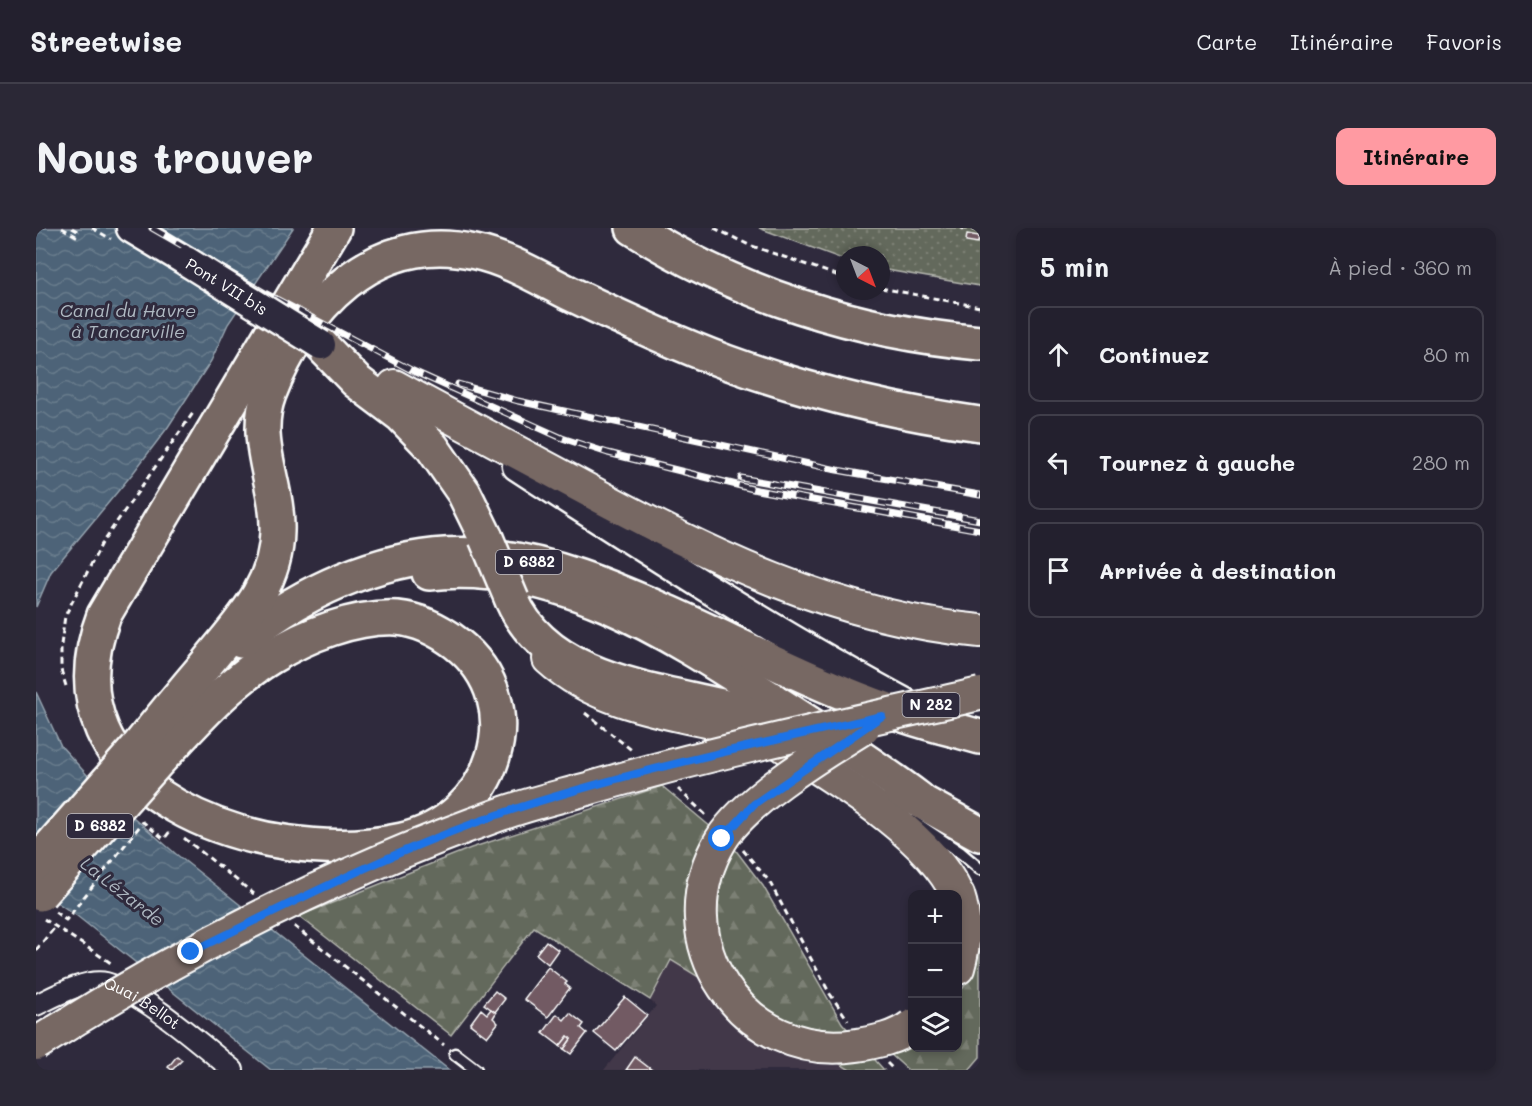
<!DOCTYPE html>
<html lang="fr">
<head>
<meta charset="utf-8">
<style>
	body { margin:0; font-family:Mali,sans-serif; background:#2b2836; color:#f1f3f6 }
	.controls { position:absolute; right:18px; bottom:18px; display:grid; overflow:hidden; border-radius:12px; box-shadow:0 3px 9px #0003 }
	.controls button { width:54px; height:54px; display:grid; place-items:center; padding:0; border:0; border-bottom:2px solid #403e4a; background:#23202e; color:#f1f3f6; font:30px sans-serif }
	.compass { position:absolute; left:800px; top:18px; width:54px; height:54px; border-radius:50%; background:#23202e; box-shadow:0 3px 9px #0003; rotate:138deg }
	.stop { position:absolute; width:18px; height:18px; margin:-14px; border:4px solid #1a73e8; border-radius:50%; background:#fff }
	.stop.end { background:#1a73e8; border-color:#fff; box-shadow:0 2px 6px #0008 }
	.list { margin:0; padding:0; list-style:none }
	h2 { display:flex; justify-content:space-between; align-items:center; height:78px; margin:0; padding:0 24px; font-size:26px }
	h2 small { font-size:20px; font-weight:400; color:#a3a3aa }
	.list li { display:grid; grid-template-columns:39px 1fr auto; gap:18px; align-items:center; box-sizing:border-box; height:96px; margin:0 12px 12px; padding:0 12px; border:2px solid #403e4a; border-radius:12px }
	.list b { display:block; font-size:22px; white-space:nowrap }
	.list em { font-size:20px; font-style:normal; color:#a3a3aa }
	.icon { flex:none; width:33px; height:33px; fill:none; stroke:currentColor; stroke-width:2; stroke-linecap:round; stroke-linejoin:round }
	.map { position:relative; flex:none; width:944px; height:842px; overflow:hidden; border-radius:12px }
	header { display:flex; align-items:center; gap:36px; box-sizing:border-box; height:84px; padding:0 30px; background:#23202e; border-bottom:2px solid #403e4a }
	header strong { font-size:28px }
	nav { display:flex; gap:33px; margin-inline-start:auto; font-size:21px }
	.intro { display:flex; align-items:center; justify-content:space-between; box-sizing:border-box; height:144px; padding:0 36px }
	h1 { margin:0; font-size:42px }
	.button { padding:15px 27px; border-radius:12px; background:#ff9aa2; color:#111; font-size:21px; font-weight:700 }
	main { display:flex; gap:36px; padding:0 36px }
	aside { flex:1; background:#23202e; border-radius:12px; box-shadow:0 3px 9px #0003 }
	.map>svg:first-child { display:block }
</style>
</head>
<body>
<header>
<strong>Streetwise</strong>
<nav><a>Carte</a><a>Itinéraire</a><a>Favoris</a></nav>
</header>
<div class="intro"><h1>Nous trouver</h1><a class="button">Itinéraire</a></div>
<main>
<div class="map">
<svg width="944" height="842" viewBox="0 0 944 842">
	<defs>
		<pattern id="green-dots" width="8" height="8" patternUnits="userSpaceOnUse" patternTransform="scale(1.5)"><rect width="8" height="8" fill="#64695b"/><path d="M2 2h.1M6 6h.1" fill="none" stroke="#7b8074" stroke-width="1.8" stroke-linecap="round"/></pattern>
		<pattern id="forest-firs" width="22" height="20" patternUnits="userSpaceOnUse" patternTransform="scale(1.5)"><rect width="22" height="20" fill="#64695b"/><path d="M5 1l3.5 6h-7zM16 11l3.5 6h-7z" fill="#7b8074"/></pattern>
		<pattern id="water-waves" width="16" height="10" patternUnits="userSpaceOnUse" patternTransform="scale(1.5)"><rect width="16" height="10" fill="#4d6478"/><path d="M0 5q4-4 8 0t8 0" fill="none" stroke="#687b8c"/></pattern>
	</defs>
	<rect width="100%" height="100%" fill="#2f2a3d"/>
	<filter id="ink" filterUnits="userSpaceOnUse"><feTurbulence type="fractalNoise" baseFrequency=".0167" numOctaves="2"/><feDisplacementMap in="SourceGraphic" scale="12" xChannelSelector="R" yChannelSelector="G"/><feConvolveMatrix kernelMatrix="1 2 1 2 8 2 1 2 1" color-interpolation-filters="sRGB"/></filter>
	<g filter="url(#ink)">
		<!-- built -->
		<polygon fill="#433849" points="635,731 814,842 568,842 620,778 614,772"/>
		<!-- green -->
		<polygon fill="url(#green-dots)" stroke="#b2b4ad" stroke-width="1.5" points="723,0 944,0 944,58 845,41 845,27 809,27 809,32"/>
		<!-- forest -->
		<g fill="url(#forest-firs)" stroke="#b2b4ad" stroke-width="1.5">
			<polygon points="626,558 695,616 727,658 806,795 848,842 814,842 635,732 614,772 498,699 415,807 263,688 435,620"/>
			<polygon points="944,704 944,829 933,842 872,842 852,824 876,808 876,820 922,820 922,767 929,757"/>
		</g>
		<!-- water -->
		<g fill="url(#water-waves)" stroke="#94a2ae" stroke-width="1.5">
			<polygon points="0,0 257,0 192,96 175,133 132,199 97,245 15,344 0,379"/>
			<polygon points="0,464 25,518 62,559 140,626 413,842 235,842 41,688 0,660"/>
		</g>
		<!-- building -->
		<g fill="#725a64" stroke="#fff" stroke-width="1.5">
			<polygon points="931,6 943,8 942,15 930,13"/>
			<polygon points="510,713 522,722 512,736 500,726"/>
			<polygon points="512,739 531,754 529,756 534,760 512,789 488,771"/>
			<polygon points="459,763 469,771 459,784 448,776"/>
			<polygon points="589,769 611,787 580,823 558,805"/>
			<polygon points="445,781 451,786 455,781 459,784 460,785 457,790 462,795 451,809 434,796"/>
			<polygon points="534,785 548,796 545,800 551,805 535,826 528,821 535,811 532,808 524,818 507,805 521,786 528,792"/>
			<polygon points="532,808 535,811 528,821 524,818"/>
			<polygon points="141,828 146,832 136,842 132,839"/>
			<polygon points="599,829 616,842 590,842"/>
		</g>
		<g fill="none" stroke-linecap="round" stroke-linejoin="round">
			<defs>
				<g id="service">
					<polyline points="877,593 925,625 944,641"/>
					<polyline points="419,826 440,842"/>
				</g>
				<g id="minor">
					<path id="s1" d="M0,777C17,769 51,750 70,755C107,764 167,818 197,842"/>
				</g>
				<g id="secondary">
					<polyline points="95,0 150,33"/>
					<path d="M481,238C610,322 740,406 875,478"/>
				</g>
				<g id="primary">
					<path d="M358,158C420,192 483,225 546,259C674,328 797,389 944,403"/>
					<path d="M513,431C570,483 655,486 726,506C740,510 753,522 765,529C816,561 895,611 921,666"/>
					<path d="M922,667C930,691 929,716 922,740"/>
				</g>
				<g id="trunk">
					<path d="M597,0C701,66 822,104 944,115"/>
					<polyline points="285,117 320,153 365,187 396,219 428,265 450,310"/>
					<path d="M393,345C522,331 636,407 740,474C788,505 837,536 883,571"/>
					<path d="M476,372C512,455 626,462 702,482C722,488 742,497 761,506"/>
					<polyline points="919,502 944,509"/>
					<path d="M124,531C158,495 192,455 235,429C270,407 319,388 361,390C383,392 403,402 420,415C499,477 457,592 366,612C228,642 0,566 68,387L298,0"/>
					<polyline points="864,562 944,606"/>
				</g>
				<g id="motorway">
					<path d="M205,413C271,359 364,318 452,328C516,334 575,360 633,385C726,427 819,478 919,502"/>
					<path d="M101,520C124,491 147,463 171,435C203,395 240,359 241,304C243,256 215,214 233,166C266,80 338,1 439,24C472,31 503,50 533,65C585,90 636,114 690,134C772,164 857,184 944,196"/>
				</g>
			</defs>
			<!-- service casing -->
			<use href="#service" stroke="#fff" stroke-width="15"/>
			<!-- minor casing -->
			<use href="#minor" stroke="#fff" stroke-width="24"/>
			<!-- secondary casing -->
			<use href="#secondary" stroke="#fff" stroke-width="33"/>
			<!-- primary casing -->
			<use href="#primary" stroke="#fff" stroke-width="36"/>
			<!-- trunk casing -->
			<use href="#trunk" stroke="#fff" stroke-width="38"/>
			<!-- motorway casing -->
			<use href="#motorway" stroke="#fff" stroke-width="38"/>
			<!-- path -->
			<g stroke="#fff" stroke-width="3" stroke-dasharray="6 4.5" stroke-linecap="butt">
				<polyline points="26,0 40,8 43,4"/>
				<polyline points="36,0 43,4"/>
				<polyline points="56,0 75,11"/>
				<polyline points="678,0 713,17 809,50"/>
				<polyline points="925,0 944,3"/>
				<polyline points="845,60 944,79"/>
				<polyline points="30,458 25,442 25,417 29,388 66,315 157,185"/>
				<polyline points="549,485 598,524"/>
				<polyline points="642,561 672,589"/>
				<polyline points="148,610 218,666"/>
				<polyline points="707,622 733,653 794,766 812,792"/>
				<polyline points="19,684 30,692 107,594 128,611 135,602"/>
				<polyline points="8,691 78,737"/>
				<polyline points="258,698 408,817"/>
				<polyline points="0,722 19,699"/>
				<polyline points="851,835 858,842"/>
			</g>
			<!-- service -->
			<use href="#service" stroke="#2f2a3d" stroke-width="10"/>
			<!-- minor -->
			<use href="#minor" stroke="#2f2a3d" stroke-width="20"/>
			<!-- secondary -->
			<use href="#secondary" stroke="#2f2a3d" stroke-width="28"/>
			<!-- primary -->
			<use href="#primary" stroke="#776864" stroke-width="32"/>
			<!-- trunk -->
			<use href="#trunk" stroke="#776864" stroke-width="33"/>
			<!-- motorway -->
			<use href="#motorway" stroke="#776864" stroke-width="33"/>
			<defs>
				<g id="rail">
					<polyline points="116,0 229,65 377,143 526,210 572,225 721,262 944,302"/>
					<polyline points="422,156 482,173 801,242 944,267"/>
					<polyline points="705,250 944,292"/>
				</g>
			</defs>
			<!-- rail casing -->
			<use href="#rail" stroke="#fff" stroke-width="7"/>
			<!-- rail -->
			<use href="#rail" stroke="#2f2a3d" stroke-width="4.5" stroke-dasharray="14" stroke-linecap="butt"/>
			<defs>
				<g id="secondary-bridge">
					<path id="s2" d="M150,33L285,117"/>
				</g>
				<g id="primary-bridge">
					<path d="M827,500C787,525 709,572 685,612C625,712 707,835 821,817C841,814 860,810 876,798"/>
					<path d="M0,816C146,723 301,644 465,586C495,575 527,568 558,559C685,522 815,495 944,466"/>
				</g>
				<g id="trunk-bridge">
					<polyline points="450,310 476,372"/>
					<polyline points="4,666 124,531"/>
				</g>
				<polyline id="motorway-bridge" points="0,635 101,520"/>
			</defs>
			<!-- secondary-bridge casing -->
			<use href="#secondary-bridge" stroke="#fff" stroke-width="33" stroke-linecap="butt"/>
			<!-- primary-bridge casing -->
			<use href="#primary-bridge" stroke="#fff" stroke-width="36" stroke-linecap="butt"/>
			<!-- trunk-bridge casing -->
			<use href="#trunk-bridge" stroke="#fff" stroke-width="38" stroke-linecap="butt"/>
			<!-- motorway-bridge casing -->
			<use href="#motorway-bridge" stroke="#fff" stroke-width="38" stroke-linecap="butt"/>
			<!-- secondary-bridge -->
			<use href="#secondary-bridge" stroke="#2f2a3d" stroke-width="28"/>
			<!-- primary-bridge -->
			<use href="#primary-bridge" stroke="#776864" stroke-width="32"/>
			<!-- trunk-bridge -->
			<use href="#trunk-bridge" stroke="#776864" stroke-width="33"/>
			<!-- motorway-bridge -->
			<use href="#motorway-bridge" stroke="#776864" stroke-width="33"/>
		</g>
	</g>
	<g fill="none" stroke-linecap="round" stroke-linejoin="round" filter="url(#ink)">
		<!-- route -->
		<path stroke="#1a73e8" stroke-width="8" d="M155,724C257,674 358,622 467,585C590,544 719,517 846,488L718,576L686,611"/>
	</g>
	<g text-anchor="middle" stroke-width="6" stroke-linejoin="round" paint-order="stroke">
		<!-- shield labels -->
		<g fill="#2f2a3d" stroke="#c1bfc5" stroke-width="1.5">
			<rect x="460" y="322" width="66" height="24" rx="4.5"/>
			<rect x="866.5" y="465" width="57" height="24" rx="4.5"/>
			<rect x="31" y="586" width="66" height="24" rx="4.5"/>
		</g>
		<g font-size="15" font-weight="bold" fill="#fff">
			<text x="493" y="339">D 6382</text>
			<text x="895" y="482">N 282</text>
			<text x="64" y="603">D 6382</text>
		</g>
		<!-- street labels -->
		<g font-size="16" fill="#fff" stroke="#2f2a3d">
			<text dy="6" stroke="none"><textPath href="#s2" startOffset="48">Pont VII bis</textPath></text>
			<text dy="6" stroke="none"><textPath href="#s1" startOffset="116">Quai Bellot</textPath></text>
		</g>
		<!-- water labels -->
		<g font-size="18" font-style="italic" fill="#afb9c2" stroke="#2f2a3d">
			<text x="92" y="89">Canal du Havre<tspan x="92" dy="21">à Tancarville</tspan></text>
			<text transform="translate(86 664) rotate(38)" y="6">La Lézarde</text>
		</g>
	</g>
</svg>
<div class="controls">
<button>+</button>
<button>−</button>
<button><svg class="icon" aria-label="layers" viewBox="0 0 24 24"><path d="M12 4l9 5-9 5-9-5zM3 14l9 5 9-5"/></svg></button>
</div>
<svg class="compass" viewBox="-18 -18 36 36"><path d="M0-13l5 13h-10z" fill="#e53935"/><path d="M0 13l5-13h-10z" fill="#a3a3aa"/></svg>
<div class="stop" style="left:686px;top:611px"></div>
<div class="stop end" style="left:155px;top:724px"></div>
</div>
<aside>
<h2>5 min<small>À pied · 360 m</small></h2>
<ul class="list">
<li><svg class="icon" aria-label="ahead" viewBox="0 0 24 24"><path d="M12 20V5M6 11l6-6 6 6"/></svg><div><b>Continuez</b></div><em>80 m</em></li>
<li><svg class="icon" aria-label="left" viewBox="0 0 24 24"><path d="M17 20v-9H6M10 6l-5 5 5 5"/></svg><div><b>Tournez à gauche</b></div><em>280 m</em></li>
<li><svg class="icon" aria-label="arrive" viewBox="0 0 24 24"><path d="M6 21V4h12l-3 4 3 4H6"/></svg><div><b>Arrivée à destination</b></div></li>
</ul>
</aside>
</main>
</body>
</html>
